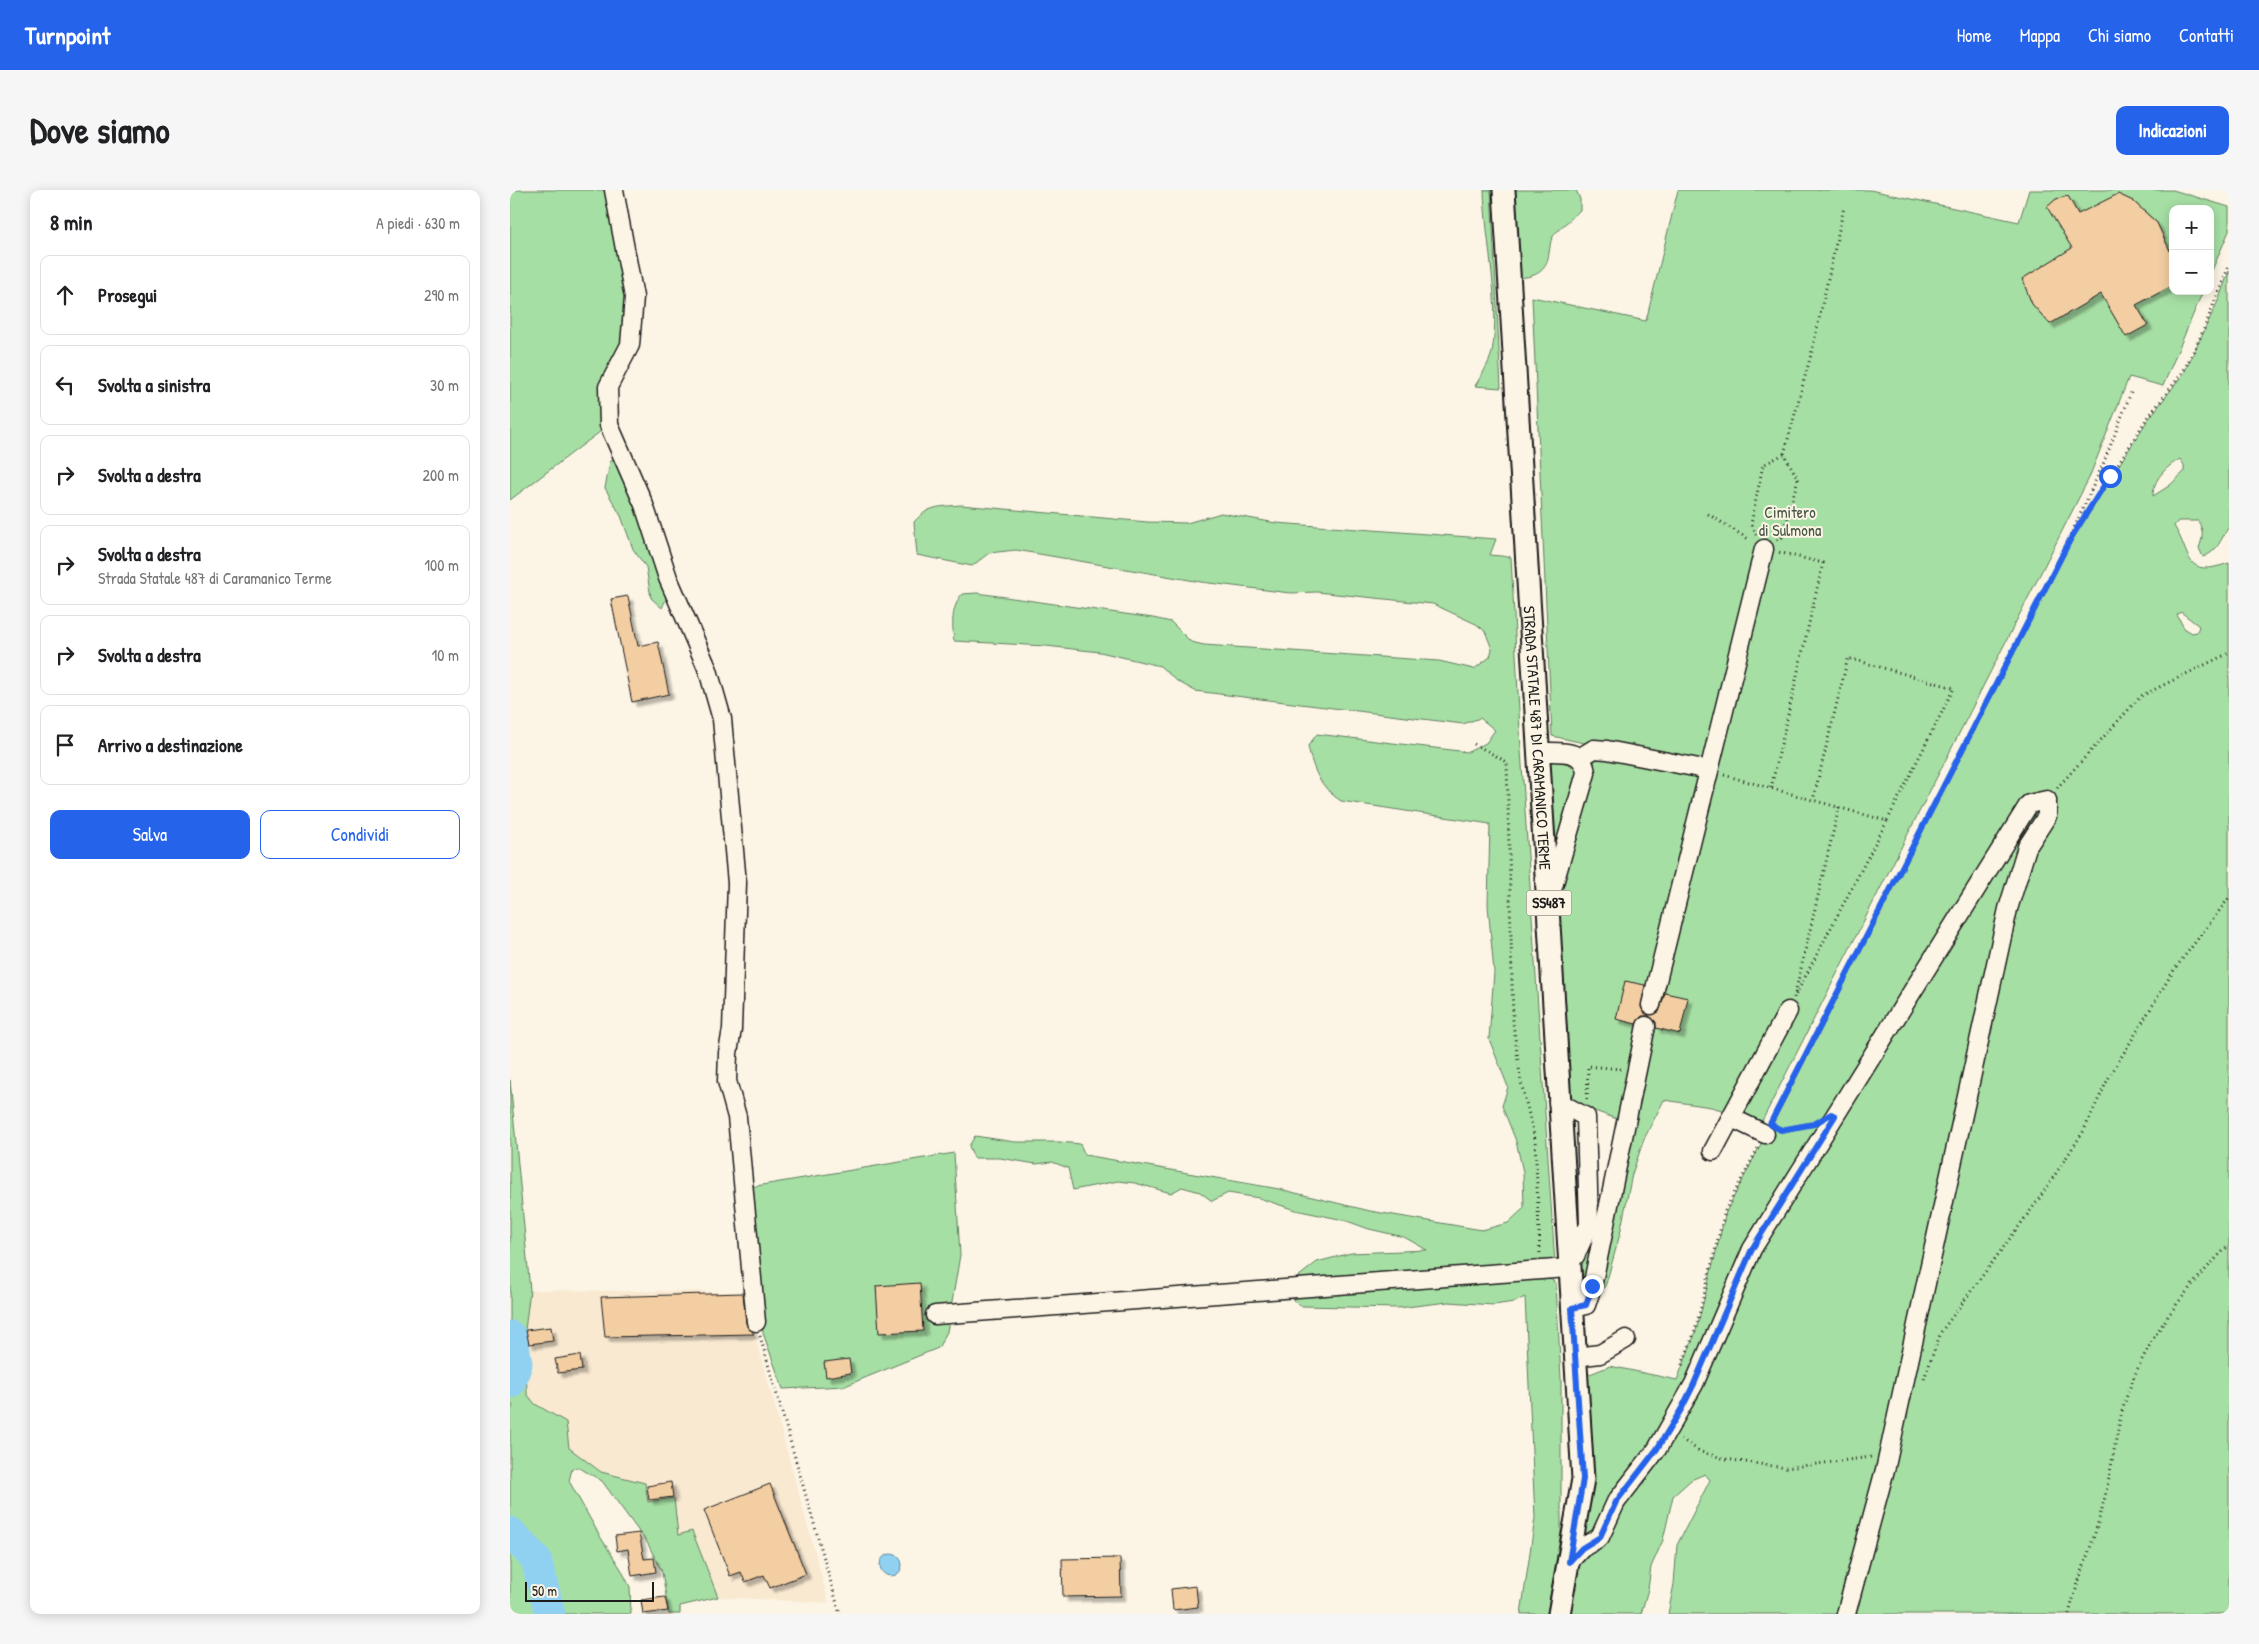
<!DOCTYPE html>
<html lang="it">
<head>
<meta charset="utf-8">
<style>
	body { margin:0; font-family:"Patrick Hand",sans-serif; background:#f6f6f6; color:#202124 }
	.controls { position:absolute; right:15px; top:15px; display:grid; overflow:hidden; border-radius:10px; box-shadow:0 2px 12px #0003 }
	.controls button { width:45px; height:45px; display:grid; place-items:center; padding:0; border:0; border-bottom:1px solid #e0e0e0; background:#fff; color:#202124; font:25px sans-serif }
	.scale { position:absolute; left:15px; bottom:12px; width:129px; box-sizing:border-box; padding-left:5px; border:2px solid #1c1c1c; border-top:0; font-size:14px; line-height:18px; white-space:nowrap; color:#1c1c1c; -webkit-text-stroke:4px #fcf5e5; paint-order:stroke }
	.stop { position:absolute; width:15px; height:15px; margin:-11px; border:4px solid #2563eb; border-radius:50%; background:#fff }
	.stop.end { background:#2563eb; border-color:#fff; box-shadow:0 1px 5px #0008 }
	.list { margin:0; padding:0; list-style:none }
	h2 { display:flex; justify-content:space-between; align-items:center; height:65px; margin:0; padding:0 20px; font-size:21px }
	h2 small { font-size:16px; font-weight:400; color:#757577 }
	.list li { display:grid; grid-template-columns:32px 1fr auto; gap:15px; align-items:center; box-sizing:border-box; height:80px; margin:0 10px 10px; padding:0 10px; border:1px solid #e0e0e0; border-radius:10px }
	.list b { display:block; font-size:19px; white-space:nowrap }
	.list p { margin:0; font-size:16px; white-space:nowrap; color:#757577 }
	.list em { font-size:16px; font-style:normal; color:#757577 }
	.actions { display:flex; gap:10px; padding:15px 20px }
	.actions a { flex:1; padding:11px 0; border:1px solid #2563eb; border-radius:10px; text-align:center; font-size:18px; color:#2563eb }
	.actions .main { background:#2563eb; color:#fff }
	.icon { flex:none; width:28px; height:28px; fill:none; stroke:currentColor; stroke-width:2; stroke-linecap:round; stroke-linejoin:round }
	.map { position:relative; flex:none; width:1719px; height:1424px; overflow:hidden; border-radius:10px }
	header { display:flex; align-items:center; gap:30px; box-sizing:border-box; height:70px; padding:0 25px; background:#2563eb; color:#fff }
	header strong { font-size:24px }
	nav { display:flex; gap:28px; margin-inline-start:auto; font-size:18px }
	.intro { display:flex; align-items:center; justify-content:space-between; box-sizing:border-box; height:120px; padding:0 30px }
	h1 { margin:0; font-size:35px }
	.button { padding:12px 22px; border-radius:10px; background:#2563eb; color:#fff; font-size:18px; font-weight:700 }
	main { display:flex; gap:30px; padding:0 30px }
	aside { flex:1; background:#fff; border-radius:10px; box-shadow:0 2px 12px #0003 }
	.map>svg:first-child { display:block }
</style>
</head>
<body>
<header>
<strong>Turnpoint</strong>
<nav><a>Home</a><a>Mappa</a><a>Chi siamo</a><a>Contatti</a></nav>
</header>
<div class="intro"><h1>Dove siamo</h1><a class="button">Indicazioni</a></div>
<main>
<aside>
<h2>8 min<small>A piedi · 630 m</small></h2>
<ul class="list">
<li><svg class="icon" aria-label="ahead" viewBox="0 0 24 24"><path d="M12 20V5M6 11l6-6 6 6"/></svg><div><b>Prosegui</b></div><em>290 m</em></li>
<li><svg class="icon" aria-label="left" viewBox="0 0 24 24"><path d="M17 20v-9H6M10 6l-5 5 5 5"/></svg><div><b>Svolta a sinistra</b></div><em>30 m</em></li>
<li><svg class="icon" aria-label="right" viewBox="0 0 24 24"><path d="M7 20v-9h11M14 6l5 5-5 5"/></svg><div><b>Svolta a destra</b></div><em>200 m</em></li>
<li><svg class="icon" aria-label="right" viewBox="0 0 24 24"><path d="M7 20v-9h11M14 6l5 5-5 5"/></svg><div><b>Svolta a destra</b><p>Strada Statale 487 di Caramanico Terme</p></div><em>100 m</em></li>
<li><svg class="icon" aria-label="right" viewBox="0 0 24 24"><path d="M7 20v-9h11M14 6l5 5-5 5"/></svg><div><b>Svolta a destra</b></div><em>10 m</em></li>
<li><svg class="icon" aria-label="arrive" viewBox="0 0 24 24"><path d="M6 21V4h12l-3 4 3 4H6"/></svg><div><b>Arrivo a destinazione</b></div></li>
</ul>
<div class="actions"><a class="main">Salva</a><a>Condividi</a></div>
</aside>
<div class="map">
<svg width="1719" height="1424" viewBox="0 0 1719 1424">
	<defs>
		<filter id="shadow"><feDropShadow dx="4.5" dy="4.5" stdDeviation="1" flood-color="#0004"/></filter>
	</defs>
	<rect width="100%" height="100%" fill="#fcf5e5"/>
	<filter id="ink" filterUnits="userSpaceOnUse"><feTurbulence type="fractalNoise" baseFrequency=".02" numOctaves="2"/><feDisplacementMap in="SourceGraphic" scale="10" xChannelSelector="R" yChannelSelector="G"/><feConvolveMatrix kernelMatrix="1 2 1 2 8 2 1 2 1" color-interpolation-filters="sRGB"/></filter>
	<g filter="url(#ink)">
		<!-- built -->
		<polygon fill="#f9e9d1" points="20,1100 240,1102 247,1152 319,1413 208,1407 182,1341 168,1346 138,1312 135,1293 91,1282 59,1258 56,1232 25,1214 17,1204 15,1140"/>
		<!-- green -->
		<g fill="#a6dfa4" stroke="#617e60" fill-rule="evenodd">
			<polygon points="0,0 103,0 124,107 119,155 97,196 99,235 0,310"/>
			<path d="M974,0H981L991,198L965,196C971,186 979,174 982,162C991,113 975,50 974,0Z"/>
			<path d="M1004,0H1066L1070,9V20C1061,30 1049,37 1042,48C1040,52 1040,58 1039,63C1037,83 1024,87 1007,88Z"/>
			<polygon points="1168,0 1360,0 1509,32 1519,0 1663,0 1719,17 1719,41 1700,85 1700,19 1663,19 1663,101 1693,101 1653,196 1619,187 1579,288 1252,931 1201,917 1154,910 1134,949 1122,984 1110,1044 1096,1094 1078,1124 1069,1106 1066,1074 1085,1029 1110,930 1059,912 1044,716 1086,567 1097,558 1042,546 1022,107 1136,131"/>
			<path d="M1719,81V337C1710,349 1709,361 1693,367L1689,358C1693,347 1694,341 1688,331H1668L1664,336C1682,364 1673,389 1719,373V1424H1158L1164,1394L1167,1355L1200,1290L1195,1284L1181,1290L1163,1306L1153,1350L1141,1377L1138,1399L1131,1424H1049L1059,1372L1070,1188L1100,1176L1167,1190L1186,1141L1216,1022L1562,349L1637,231L1674,183L1708,111ZM1670,269L1674,275V282L1659,296L1643,306C1643,289 1656,277 1670,269ZM1671,422L1689,436L1687,442L1682,443L1674,438L1667,425Z"/>
			<polygon points="106,267 159,402 152,418 141,408 136,377 123,359 111,326 95,298 100,272"/>
			<path d="M451,315L637,332L677,333L711,323L766,333L986,349L980,365L1001,367L1011,560L1045,1074L1022,1087L1040,1089L1046,1093L1051,1189V1342L1037,1424H1011L1025,1328L1015,1107L1004,1112L984,1115L938,1112L888,1118L792,1116L780,1108L788,1087L807,1072L841,1063L917,1060L894,1047L859,1039L834,1030L785,1020L749,1008L718,1003L702,1011L690,1002L672,997L661,1003L625,993L608,991L563,1000L558,978L542,972L526,974L490,968H464L459,956L465,946L505,952H550L570,954L575,965L769,999L860,1021L972,1040L998,1033L1014,1018L1013,982L1006,951L992,916L998,897L979,849L984,782L978,715L980,634L831,611C810,597 803,580 798,556L807,544L958,562L976,553L985,540L970,528L953,534L685,501L667,491L650,476L590,462L536,456L444,451C442,434 441,418 452,404L467,403L643,428L661,432L681,452L694,455L929,471L964,479L980,467L982,459L975,441L966,434L923,414L807,402L780,403L691,392L506,360L479,363L462,376L407,365L404,332C419,315 429,317 451,315Z"/>
			<polygon points="1033,568 1059,574 1071,586 1043,683"/>
			<polygon points="0,890 20,1100 15,1140 17,1204 25,1214 56,1232 59,1258 91,1282 135,1293 138,1312 164,1308 168,1345 182,1341 208,1407 170,1416 170,1424 159,1424 152,1382 138,1354 92,1291 68,1277 62,1279 59,1291 91,1348 111,1379 120,1397 121,1424 0,1424 0,1350 16,1361 13,1342 0,1333 0,1222 3,1217 0,1210"/>
			<polygon points="444,963 450,1065 437,1142 428,1158 335,1196 273,1199 253,1143 240,997"/>
		</g>
		<!-- water -->
		<g fill="#90d1f2" stroke="#62899c">
			<path d="M0,1333C9,1339 16,1343 19,1354L16,1361L0,1350Z"/>
			<circle cx="381" cy="1375" r="11"/>
		</g>
		<g fill="none" stroke-linecap="round" stroke-linejoin="round">
			<!-- river -->
			<g stroke="#90d1f2" stroke-width="31">
				<polyline points="0,1146 3,1149 7,1174 0,1193"/>
				<polyline points="0,1342 26,1369 40,1424"/>
			</g>
		</g>
		<!-- building -->
		<g fill="#f3cea3" stroke="#1c1c1c" filter="url(#shadow)">
			<polygon points="1608,4 1623,11 1647,33 1661,63 1662,96 1626,115 1638,135 1616,147 1591,104 1540,134 1522,114 1512,89 1562,58 1537,17 1546,9 1558,6 1568,24"/>
			<polygon points="118,406 128,456 148,452 159,504 122,512 101,409"/>
			<polygon points="1115,791 1135,795 1131,817 1138,825 1149,822 1155,803 1178,808 1170,844 1146,838 1146,832 1139,826 1132,826 1126,834 1106,829"/>
			<polygon points="410,1093 413,1141 369,1143 366,1096"/>
			<polygon points="233,1103 236,1133 244,1144 95,1147 91,1107"/>
			<polygon points="41,1137 43,1151 19,1154 16,1140"/>
			<polygon points="70,1165 72,1180 48,1183 45,1169"/>
			<polygon points="339,1169 341,1183 316,1187 314,1172"/>
			<polygon points="161,1292 163,1307 139,1310 137,1296"/>
			<polygon points="260,1294 296,1384 260,1398 254,1385 235,1392 231,1382 220,1386 194,1320"/>
			<polygon points="129,1343 134,1369 144,1368 146,1382 122,1386 118,1359 107,1361 105,1346"/>
			<polygon points="610,1368 611,1406 553,1407 552,1369"/>
			<polygon points="686,1396 688,1417 663,1420 661,1399"/>
			<polygon points="155,1407 158,1421 133,1424 131,1410"/>
		</g>
		<g fill="none" stroke-linecap="round" stroke-linejoin="round">
			<defs>
				<g id="minor">
					<polyline points="104,0 124,107 120,155 98,197 99,235 134,315 158,388 198,480 212,529 227,693 222,839 218,863 217,891 227,927 246,1132"/>
					<path d="M1027,562C1049,563 1073,557 1076,583L1040,707"/>
					<polyline points="1071,567 1084,559 1097,560 1199,580"/>
					<polyline points="1141,815 1254,359"/>
					<polyline points="1048,912 1076,927 1079,1035 1065,1066 1058,1070"/>
					<polyline points="1222,928 1255,944"/>
					<polyline points="1203,961 1278,821"/>
					<polyline points="1062,1118 1076,1115 1082,1097 1136,836"/>
					<polyline points="425,1125 1058,1078"/>
					<polyline points="1065,1167 1090,1164 1116,1149"/>
					<polyline points="1059,1372 1072,1358 1090,1347 1106,1312 1147,1259 1184,1194 1242,1059 1519,614 1537,610 1537,626 1517,657 1498,719 1376,1276 1336,1424"/>
				</g>
				<g id="major">
					<path id="s1" d="M994,0L1073,1289L1049,1424"/>
				</g>
			</defs>
			<!-- minor casing -->
			<use href="#minor" stroke="#1c1c1c" stroke-width="21"/>
			<!-- major casing -->
			<use href="#major" stroke="#1c1c1c" stroke-width="25"/>
			<!-- path -->
			<g stroke="#1c1c1c" stroke-width="3" stroke-dasharray="1 4" stroke-linecap="butt">
				<polyline points="1198,324 1240,350"/>
				<polyline points="1568,337 1636,230 1673,182 1691,146 1719,76"/>
				<polyline points="1246,345 1241,334 1253,275 1274,264"/>
				<polyline points="1267,350 1272,347 1288,289 1274,264 1302,161 1334,17"/>
				<polyline points="964,554 997,572 1003,833 1011,892 1025,949 1030,1064"/>
				<polyline points="1214,585 1377,631 1444,498 1338,468 1303,610"/>
				<polyline points="1261,598 1313,373 1268,362"/>
				<polyline points="1547,598 1631,506 1719,463"/>
				<polyline points="1329,617 1284,808 1377,631"/>
				<polyline points="1077,909 1078,876 1111,879"/>
				<polyline points="1263,930 1545,380 1594,272 1622,200"/>
				<polyline points="1270,939 1300,934"/>
				<polyline points="250,1146 330,1424"/>
				<polyline points="1172,1175 1185,1141 1215,1021 1248,958"/>
				<polyline points="1414,1189 1431,1142 1529,1009 1573,942 1598,889 1664,780 1719,708"/>
				<polyline points="1171,1249 1191,1262 1216,1269 1276,1278 1361,1267"/>
				<path d="M1559,1424C1567,1391 1581,1359 1590,1326C1599,1295 1603,1262 1610,1230C1626,1161 1670,1104 1719,1055"/>
			</g>
			<!-- minor -->
			<use href="#minor" stroke="#fcf5e5" stroke-width="18"/>
			<!-- major -->
			<use href="#major" stroke="#fcf5e5" stroke-width="21"/>
		</g>
	</g>
	<g fill="none" stroke-linecap="round" stroke-linejoin="round" filter="url(#ink)">
		<!-- route -->
		<polyline stroke="#2563eb" stroke-width="6" points="1082,1096 1076,1115 1062,1118 1073,1289 1059,1372 1072,1358 1090,1347 1106,1312 1147,1259 1172,1218 1184,1194 1242,1059 1325,926 1321,924 1304,934 1271,940 1260,934 1561,348 1600,286"/>
	</g>
	<g text-anchor="middle" stroke-width="4" stroke-linejoin="round" paint-order="stroke">
		<!-- shield labels -->
		<rect fill="#fcf5e5" stroke="#5f5d58" stroke-width="1" x="1016.5" y="700.5" width="45" height="25" rx="4"/>
		<g font-size="15" font-weight="bold" fill="#1c1c1c">
			<text x="1039" y="718">SS487</text>
		</g>
		<!-- park labels -->
		<g font-size="16" fill="#455645" stroke="#fcf5e5">
			<text x="1280" y="328">Cimitero<tspan x="1280" dy="18">di Sulmona</tspan></text>
		</g>
		<!-- street labels -->
		<g font-size="16" fill="#1c1c1c" stroke="#fcf5e5">
			<text dy="6" stroke="none"><textPath href="#s1" startOffset="549">STRADA STATALE 487 DI CARAMANICO TERME</textPath></text>
		</g>
	</g>
</svg>
<div class="controls">
<button>+</button>
<button>−</button>
</div>
<div class="scale">50 m</div>
<div class="stop" style="left:1600px;top:286px"></div>
<div class="stop end" style="left:1082px;top:1096px"></div>
</div>
</main>
</body>
</html>
